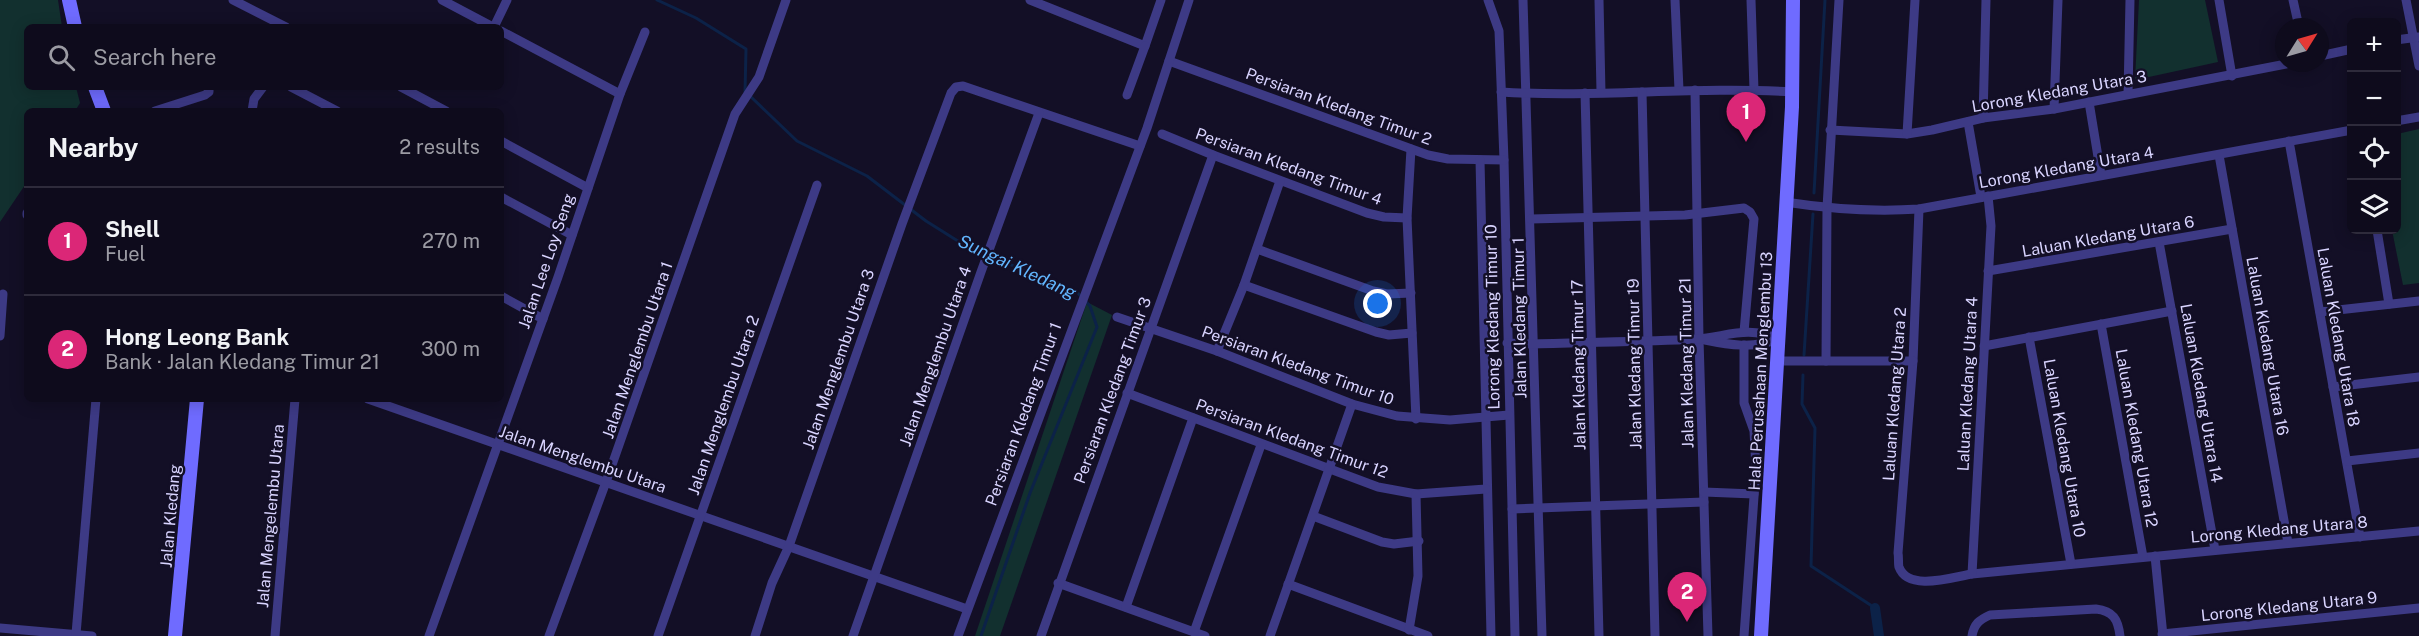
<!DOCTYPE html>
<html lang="en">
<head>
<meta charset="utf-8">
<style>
	body { margin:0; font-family:"Public Sans",sans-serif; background:#1c1929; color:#f1f3f6 }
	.controls { position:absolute; right:18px; top:18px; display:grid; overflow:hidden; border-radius:9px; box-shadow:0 3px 15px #0003 }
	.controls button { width:54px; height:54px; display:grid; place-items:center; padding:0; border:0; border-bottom:2px solid #2e2b3b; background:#0e0b1c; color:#f1f3f6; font:30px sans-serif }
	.compass { position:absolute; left:2275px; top:18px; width:54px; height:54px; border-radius:50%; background:#0e0b1c; box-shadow:0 3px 15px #0003; rotate:53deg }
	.you { position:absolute; left:1378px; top:304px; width:21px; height:21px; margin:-15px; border:4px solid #fff; border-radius:50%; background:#1a73e8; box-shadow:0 0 0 9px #1a73e833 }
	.badge { display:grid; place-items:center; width:39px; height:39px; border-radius:50%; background:#db2777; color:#fff; font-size:20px; font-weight:700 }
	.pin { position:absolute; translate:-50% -50px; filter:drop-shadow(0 2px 3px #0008) }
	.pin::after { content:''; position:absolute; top:32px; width:21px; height:18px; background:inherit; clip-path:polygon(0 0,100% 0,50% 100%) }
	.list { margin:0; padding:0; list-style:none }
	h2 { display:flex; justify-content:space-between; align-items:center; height:78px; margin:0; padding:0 24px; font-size:26px }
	h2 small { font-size:20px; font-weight:400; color:#9b9ba3 }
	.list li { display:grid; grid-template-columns:39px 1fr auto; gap:18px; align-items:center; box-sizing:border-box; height:108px; padding:0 24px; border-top:2px solid #2e2b3b }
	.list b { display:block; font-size:22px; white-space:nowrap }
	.list p { margin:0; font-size:20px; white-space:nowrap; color:#9b9ba3 }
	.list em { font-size:20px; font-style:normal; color:#9b9ba3 }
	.icon { flex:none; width:33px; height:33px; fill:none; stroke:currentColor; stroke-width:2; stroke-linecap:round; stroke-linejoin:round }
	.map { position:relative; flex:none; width:2419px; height:636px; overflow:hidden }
	.search { position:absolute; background:#0e0b1c; box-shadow:0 3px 15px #0003; left:24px; top:24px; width:480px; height:66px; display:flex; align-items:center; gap:15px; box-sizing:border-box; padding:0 21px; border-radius:9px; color:#9b9ba3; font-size:22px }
	.panel { position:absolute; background:#0e0b1c; box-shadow:0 3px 15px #0003; left:24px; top:108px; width:480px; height:294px; border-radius:9px }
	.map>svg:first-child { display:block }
</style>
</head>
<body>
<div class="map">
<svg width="2419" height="636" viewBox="0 0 2419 636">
	<rect width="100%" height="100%" fill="#130f26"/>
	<!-- green -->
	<g fill="#12302f">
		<polygon points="0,0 58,0 62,27 27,27 27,87 76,87 80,103 75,111 27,111 27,182 0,222"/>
		<polygon points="2139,0 2205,0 2218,62 2135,80"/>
		<polygon points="2419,129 2419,283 2403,285 2392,230 2396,230 2397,134"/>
		<polygon points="1087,302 1112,315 1000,636 975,636"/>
	</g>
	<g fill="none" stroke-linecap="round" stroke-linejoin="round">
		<!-- stream -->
		<g stroke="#0c2248" stroke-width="3">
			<polyline points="657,0 696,18 746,49 745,92"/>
			<polyline points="750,96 797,141 867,176 926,221 969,248 1076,291 1090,306 1097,327 1030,493 981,636"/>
			<polyline points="1814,193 1825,0"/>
			<polyline points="1804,355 1813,214"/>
			<polyline points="1803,375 1802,404 1815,428 1811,566 1875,608"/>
		</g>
		<!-- canal -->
		<polyline stroke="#0c2248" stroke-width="10" points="1875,608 1879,636"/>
		<!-- street -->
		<g stroke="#3d3a85" stroke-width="9">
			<polyline points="233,0 286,27"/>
			<polyline points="442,0 493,27"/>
			<polyline points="1030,0 1145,46 1161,0"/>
			<polyline points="1488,0 1499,31 1504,160 1515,636"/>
			<polyline points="1523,0 1542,636"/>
			<polyline points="1599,0 1601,92"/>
			<polyline points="1675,0 1679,90"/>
			<polyline points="1751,0 1754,90"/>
			<polyline points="2219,0 2232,76"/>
			<polyline points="2293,0 2299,27"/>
			<polyline points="2406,0 2419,66"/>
			<polyline points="494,27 507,0"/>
			<polyline points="501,31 620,94"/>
			<polyline points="2396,40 2418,37"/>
			<polyline points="2320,56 2352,49"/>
			<polyline points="1169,61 1428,155 1448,159 1504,160"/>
			<polyline points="291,87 337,111"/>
			<polyline points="401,87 446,111"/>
			<polyline points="1695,90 1699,339 1708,636"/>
			<path d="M1501,92C1598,98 1695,86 1793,92"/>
			<polyline points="1642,92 1655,636"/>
			<polyline points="1585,93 1599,636"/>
			<polyline points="2128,94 2130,0"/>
			<polyline points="1127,95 1145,46"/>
			<polyline points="2089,102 2101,175"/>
			<polyline points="2054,109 2058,0"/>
			<polyline points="155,111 205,95 209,92 209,87"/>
			<polyline points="252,111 254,99 263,87"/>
			<polyline points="1983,118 1986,0"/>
			<polyline points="2396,121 2419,117"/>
			<polyline points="1968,122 1981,197"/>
			<polyline points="1830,130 1907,134 1932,130 1983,118 2054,109 2291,63"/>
			<polyline points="1162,134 1213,155 1367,213 1384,217 1407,218"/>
			<polyline points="1907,134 1915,0"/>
			<polyline points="501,141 588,188"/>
			<polyline points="2289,141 2360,537"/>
			<polyline points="1411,149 1407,218 1416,419"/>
			<polyline points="2219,155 2288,543"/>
			<polyline points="1480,160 1491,636"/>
			<polyline points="501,197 572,235"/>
			<path d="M1785,202C1830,209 1874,212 1919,209L2352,130"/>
			<path d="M1919,209L1913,361L1898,553C1899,557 1898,564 1899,567C1908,592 1953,577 1972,574L2419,531"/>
			<polyline points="27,213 27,215"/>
			<polyline points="1531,219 1685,215 1744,208 1750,212 1754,219 1744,332"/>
			<polyline points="2377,230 2389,304"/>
			<polyline points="2159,242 2215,550"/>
			<polyline points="1257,249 1373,291 1387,294 1411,293"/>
			<polyline points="1988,271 2232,229"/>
			<polyline points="1244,285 1376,332 1389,335 1412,333"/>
			<polyline points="501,296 543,319"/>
			<polyline points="2320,312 2419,301"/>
			<polyline points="1117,317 1217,351 1352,404 1397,416 1450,420 1509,415"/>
			<polyline points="2101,324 2143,557"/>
			<polyline points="0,336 3,294"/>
			<polyline points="2029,337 2071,564"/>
			<path d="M1705,340C1729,345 1754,349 1778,339"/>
			<path d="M1507,343L1534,344C1588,342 1642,342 1696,339C1726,337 1748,325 1778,339"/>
			<polyline points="1984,346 2172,311"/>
			<polyline points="1217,351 1244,285 1280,181"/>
			<polyline points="1778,361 1913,361"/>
			<polyline points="1826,361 1827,208 1839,0"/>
			<polyline points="2333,387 2419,377"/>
			<polyline points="1127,393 1378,487 1416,494 1486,489"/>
			<polyline points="368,399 967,609"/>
			<polyline points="2347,461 2419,453"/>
			<polyline points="1704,492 1754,494"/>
			<polyline points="1512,509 1704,502"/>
			<polyline points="1313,516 1382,542 1394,544 1419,541"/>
			<polyline points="2155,556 2163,636"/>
			<polyline points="1972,574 1991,226 1988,196"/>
			<polyline points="1058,583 1205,636"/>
			<polyline points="1288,584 1428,636"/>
			<polyline points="1126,607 1193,418"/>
			<polyline points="0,628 92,636"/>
			<polyline points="1409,630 1418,576 1416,494"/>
			<polyline points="1194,632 1261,445"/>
			<polyline points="76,634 96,399"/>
			<polyline points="2162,634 2419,608"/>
			<polyline points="275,636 295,399"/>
			<polyline points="429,636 558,277 620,94 645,32"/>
			<polyline points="549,636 606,482 735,114 759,77 786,0"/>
			<polyline points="658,636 817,185"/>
			<polyline points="755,636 772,583 789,546 902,224 951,93 956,87 963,86 1140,146"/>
			<polyline points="853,636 981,272 1039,113"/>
			<polyline points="958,636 1147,128 1189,0"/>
			<polyline points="1041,636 1213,155"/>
			<polyline points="1270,636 1352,404"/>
			<polyline points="1744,636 1756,469 1754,431 1744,403 1744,345"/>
			<path d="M1972,636C1974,624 1979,620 1990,615L2096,609C2113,611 2118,619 2120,636"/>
		</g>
		<!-- secondary -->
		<g stroke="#6f6bff" stroke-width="14">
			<polyline points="69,0 75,27"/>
			<polyline points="95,87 104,111"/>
			<polyline points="175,636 197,399"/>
			<polyline points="1761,636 1792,107 1793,0"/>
		</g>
	</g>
	<g text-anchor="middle" stroke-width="5" stroke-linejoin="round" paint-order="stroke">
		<!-- street labels -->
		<g font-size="16" fill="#d9d4ff" stroke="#130f26">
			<text transform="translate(2059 91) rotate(-10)" y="6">Lorong Kledang Utara 3</text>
			<text transform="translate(1339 106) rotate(20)" y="6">Persiaran Kledang Timur 2</text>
			<text transform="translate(1289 166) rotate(20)" y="6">Persiaran Kledang Timur 4</text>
			<text transform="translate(2066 167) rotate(-10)" y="6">Lorong Kledang Utara 4</text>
			<text transform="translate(2108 236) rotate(-10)" y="6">Laluan Kledang Utara 6</text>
			<text transform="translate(546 261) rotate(-71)" y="6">Jalan Lee Loy Seng</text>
			<text transform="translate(1492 317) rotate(-91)" y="6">Lorong Kledang Timur 10</text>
			<text transform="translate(1519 318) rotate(-91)" y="6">Jalan Kledang Timur 1</text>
			<text transform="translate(2339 337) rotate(80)" y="6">Laluan Kledang Utara 18</text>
			<text transform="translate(2268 346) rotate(80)" y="6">Laluan Kledang Utara 16</text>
			<text transform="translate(637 350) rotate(-71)" y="6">Jalan Menglembu Utara 1</text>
			<text transform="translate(935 356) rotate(-71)" y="6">Jalan Menglembu Utara 4</text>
			<text transform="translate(838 359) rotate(-71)" y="6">Jalan Menglembu Utara 3</text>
			<text transform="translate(1686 363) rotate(-91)" y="6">Jalan Kledang Timur 21</text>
			<text transform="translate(1634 364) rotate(-91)" y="6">Jalan Kledang Timur 19</text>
			<text transform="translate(1298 365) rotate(20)" y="6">Persiaran Kledang Timur 10</text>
			<text transform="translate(1578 365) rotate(-91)" y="6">Jalan Kledang Timur 17</text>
			<text transform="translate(1760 371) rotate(-87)" y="6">Hala Perusahaan Menglembu 13</text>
			<text transform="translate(1967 384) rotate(-87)" y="6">Laluan Kledang Utara 4</text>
			<text transform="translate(1112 390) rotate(-70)" y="6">Persiaran Kledang Timur 3</text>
			<text transform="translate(2202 393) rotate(80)" y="6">Laluan Kledang Utara 14</text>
			<text transform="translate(1894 394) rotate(-86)" y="6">Laluan Kledang Utara 2</text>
			<text transform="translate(723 405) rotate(-71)" y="6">Jalan Menglembu Utara 2</text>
			<text transform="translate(1023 414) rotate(-70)" y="6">Persiaran Kledang Timur 1</text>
			<text transform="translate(1292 438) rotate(20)" y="6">Persiaran Kledang Timur 12</text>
			<text transform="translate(2137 438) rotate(80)" y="6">Laluan Kledang Utara 12</text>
			<text transform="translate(2065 448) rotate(80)" y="6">Laluan Kledang Utara 10</text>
			<text transform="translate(583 459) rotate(19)" y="6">Jalan Menglembu Utara</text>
			<text transform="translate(170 516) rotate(-85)" y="6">Jalan Kledang</text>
			<text transform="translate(270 516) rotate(-85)" y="6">Jalan Mengelembu Utara</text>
			<text transform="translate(2279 529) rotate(-5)" y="6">Lorong Kledang Utara 8</text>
			<text transform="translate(2289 606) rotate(-6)" y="6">Lorong Kledang Utara 9</text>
		</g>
		<!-- water labels -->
		<g font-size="18" font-style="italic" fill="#62b6ff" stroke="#130f26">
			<text transform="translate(1017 267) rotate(25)" y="6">Sungai Kledang</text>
		</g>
	</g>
</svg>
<div class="controls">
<button>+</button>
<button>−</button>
<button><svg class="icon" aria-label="locate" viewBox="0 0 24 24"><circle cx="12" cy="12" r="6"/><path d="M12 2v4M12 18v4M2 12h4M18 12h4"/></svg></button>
<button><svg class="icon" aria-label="layers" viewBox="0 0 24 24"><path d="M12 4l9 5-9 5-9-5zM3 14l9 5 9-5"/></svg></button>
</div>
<svg class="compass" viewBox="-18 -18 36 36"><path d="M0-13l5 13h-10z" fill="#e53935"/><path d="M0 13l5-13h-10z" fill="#9b9ba3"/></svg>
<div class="you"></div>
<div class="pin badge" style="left:1746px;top:142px">1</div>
<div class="pin badge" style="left:1687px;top:622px">2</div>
<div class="search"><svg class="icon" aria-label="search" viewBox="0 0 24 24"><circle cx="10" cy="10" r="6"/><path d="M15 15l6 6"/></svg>Search here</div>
<section class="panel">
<h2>Nearby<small>2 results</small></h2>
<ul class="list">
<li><span class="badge">1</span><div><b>Shell</b><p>Fuel</p></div><em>270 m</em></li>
<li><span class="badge">2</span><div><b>Hong Leong Bank</b><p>Bank · Jalan Kledang Timur 21</p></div><em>300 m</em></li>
</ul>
</section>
</div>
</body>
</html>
